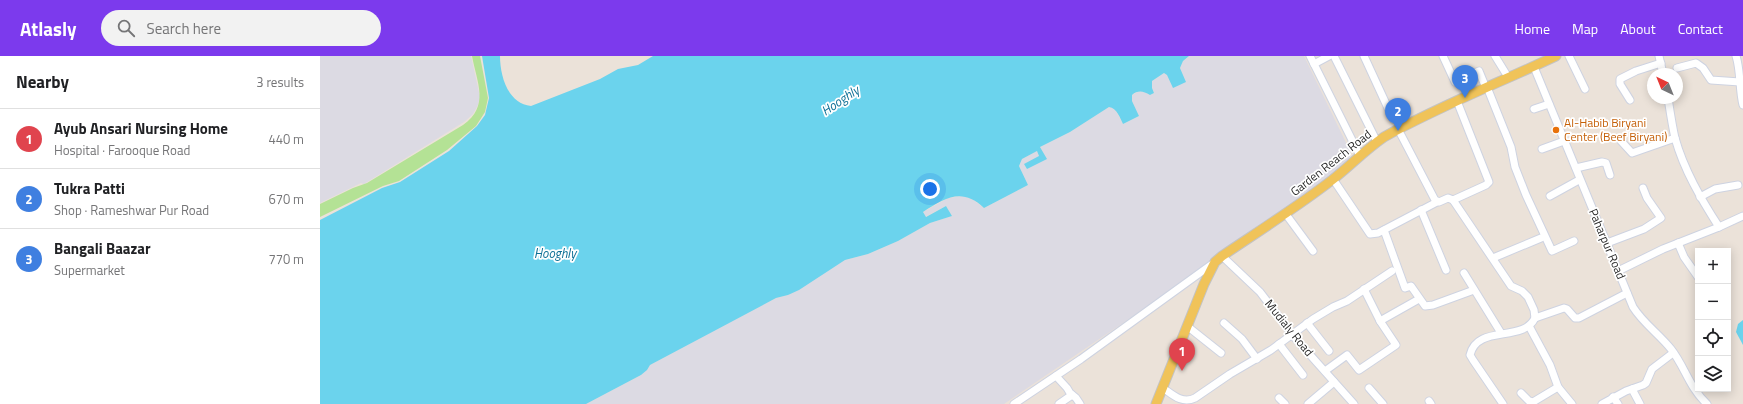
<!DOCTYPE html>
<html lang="en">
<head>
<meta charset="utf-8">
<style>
	body { margin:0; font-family:"Titillium Web",sans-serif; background:#f2f2f2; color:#202124 }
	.controls { position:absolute; right:12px; bottom:12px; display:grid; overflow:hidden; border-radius:0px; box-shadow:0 2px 10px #0003 }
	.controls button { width:36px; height:36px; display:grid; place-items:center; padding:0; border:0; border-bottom:1px solid #e0e0e0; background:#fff; color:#202124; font:20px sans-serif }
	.compass { position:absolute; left:1327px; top:12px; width:36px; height:36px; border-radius:50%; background:#fff; box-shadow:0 2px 10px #0003; rotate:317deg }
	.you { position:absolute; left:610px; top:133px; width:14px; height:14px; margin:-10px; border:3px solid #fff; border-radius:50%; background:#1a73e8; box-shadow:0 0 0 6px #1a73e833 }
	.badge { display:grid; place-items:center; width:26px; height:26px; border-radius:50%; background:#7c3aed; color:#fff; font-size:13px; font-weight:700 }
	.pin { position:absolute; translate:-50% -33px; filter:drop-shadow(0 1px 2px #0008) }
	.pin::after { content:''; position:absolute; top:21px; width:14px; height:12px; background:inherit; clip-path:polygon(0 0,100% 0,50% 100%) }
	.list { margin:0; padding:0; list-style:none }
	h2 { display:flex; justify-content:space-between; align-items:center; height:52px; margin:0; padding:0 16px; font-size:17px }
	h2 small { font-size:13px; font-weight:400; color:#757577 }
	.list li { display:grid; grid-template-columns:26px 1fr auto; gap:12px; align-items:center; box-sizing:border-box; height:60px; padding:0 16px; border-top:1px solid #e0e0e0 }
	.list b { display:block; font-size:15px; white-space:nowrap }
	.list p { margin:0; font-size:13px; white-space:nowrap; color:#757577 }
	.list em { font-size:13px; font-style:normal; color:#757577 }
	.icon { flex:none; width:22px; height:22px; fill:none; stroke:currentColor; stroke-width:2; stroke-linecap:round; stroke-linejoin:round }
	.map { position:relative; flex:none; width:1423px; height:348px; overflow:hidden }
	header { display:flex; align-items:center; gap:24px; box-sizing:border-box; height:56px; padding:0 20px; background:#7c3aed; color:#fff }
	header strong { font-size:19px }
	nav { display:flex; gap:22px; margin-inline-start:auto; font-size:14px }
	.search { width:280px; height:36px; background:#f2f2f2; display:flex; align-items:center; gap:10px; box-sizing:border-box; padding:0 14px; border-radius:22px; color:#757577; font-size:15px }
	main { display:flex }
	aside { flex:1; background:#fff }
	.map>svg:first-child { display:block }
</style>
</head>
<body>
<header>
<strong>Atlasly</strong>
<div class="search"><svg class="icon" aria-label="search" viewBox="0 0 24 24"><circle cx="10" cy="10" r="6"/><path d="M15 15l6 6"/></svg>Search here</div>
<nav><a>Home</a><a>Map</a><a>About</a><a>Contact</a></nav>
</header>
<main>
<aside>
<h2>Nearby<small>3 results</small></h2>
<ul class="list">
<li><span class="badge" style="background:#e0444e">1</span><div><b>Ayub Ansari Nursing Home</b><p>Hospital · Farooque Road</p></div><em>440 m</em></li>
<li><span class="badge" style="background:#3f7fe0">2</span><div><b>Tukra Patti</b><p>Shop · Rameshwar Pur Road</p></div><em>670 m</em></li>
<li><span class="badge" style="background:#3f7fe0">3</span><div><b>Bangali Baazar</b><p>Supermarket</p></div><em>770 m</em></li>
</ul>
</aside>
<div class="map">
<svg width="1423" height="348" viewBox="0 0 1423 348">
	<rect width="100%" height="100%" fill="#ebe2d9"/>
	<!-- industrial -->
	<g fill="#dcdae3">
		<polygon points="0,0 151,0 160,41 158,49 153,58 144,66 44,128 41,127 0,147"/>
		<polygon points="869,0 984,0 1031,97 1027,108 860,228 684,348 266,348 321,319 330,309 397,273 456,242 468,239 525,204 548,198 578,185 610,167 632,160 626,150 605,161 603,156 628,142 643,140 651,142 664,152 708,129 699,110 702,103 717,95 719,100 726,103 720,91 750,76 789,51 793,51 796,55 803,68 819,60 812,45 812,39 819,35 825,36 830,39 834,37 832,32 832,25 844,17 866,26 860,12 863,5"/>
	</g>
	<!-- green -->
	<path fill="#b4e295" d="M152,0H160L168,42L165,56L156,70L127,94L79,125L63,130L0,161V148L33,132L47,127L143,69C170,50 157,27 152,0Z"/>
	<!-- water -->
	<g fill="#6bd3ed">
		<path d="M162,0H180C180,20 188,48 211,50L280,23L298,13L318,9L333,0H869L863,5L860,12L866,26L853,32L847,19L844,17L832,25V32L834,37L830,39C823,35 818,34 812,39V45L819,60L803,68C800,62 797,52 789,51L750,76L720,91L727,103L707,113L704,108L719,100L717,95L702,103L699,110L708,129L664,152C642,131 625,142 603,156L606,161L626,150L632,160L610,167L578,185L548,198L525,204L479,234L468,239L456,242L330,309L327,314L321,319L266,348H0V164L62,132L80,126L129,95L157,70L165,59L169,42Z"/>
		<polygon points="1423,264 1423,289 1416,276 1418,268"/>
	</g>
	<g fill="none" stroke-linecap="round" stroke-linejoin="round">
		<defs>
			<g id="minor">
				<polyline points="990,0 1040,100"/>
				<polyline points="1014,0 1057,86"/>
				<polyline points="1044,0 1073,63"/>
				<polyline points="1123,0 1135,26 1159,15 1166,32"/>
				<polyline points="1175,0 1188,21"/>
				<polyline points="1249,0 1265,33"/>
				<polyline points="1339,0 1343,18"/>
				<path d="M1416,0C1421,16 1419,33 1423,49"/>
				<polyline points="994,8 1009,0"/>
				<path d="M1214,11L1313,251C1323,267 1339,278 1351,293C1365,311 1369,331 1387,348"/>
				<polyline points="1357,12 1376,7 1383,12 1391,24 1420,26"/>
				<polyline points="1167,31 1191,91 1195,111 1206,139 1232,195 1254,185"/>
				<path d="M1348,42C1350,55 1352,69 1355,82C1364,114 1381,143 1399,171"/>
				<polyline points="1310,44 1300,28 1300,23 1316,15 1341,7"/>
				<polyline points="1214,53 1229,48"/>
				<path d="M1078,73L1115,144L1119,146L1128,142L1133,144L1191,230L1202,235L1208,241L1214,254L1215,262C1203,287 1157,268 1150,299L1153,304L1183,348"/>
				<polyline points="1301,85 1312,97 1355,82"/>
				<polyline points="1222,93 1244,85"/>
				<polyline points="1256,112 1282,106 1286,107 1290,119"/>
				<polyline points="1013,123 1050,178 1058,177 1117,146"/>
				<polyline points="1230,140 1259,124"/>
				<polyline points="1380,141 1395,133 1418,129"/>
				<polyline points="1133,144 1166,129 1169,126 1137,45"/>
				<polyline points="1101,154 1126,214"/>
				<polyline points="965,157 993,195"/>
				<polyline points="1064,174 1085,232 1091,230 1105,250 1113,249 1154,234"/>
				<polyline points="1287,187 1324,173 1341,162 1327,142 1323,132"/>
				<polyline points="1358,187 1364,201 1378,221"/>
				<polyline points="902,200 940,236 975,282 1034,348"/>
				<polyline points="1173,202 1221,182"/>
				<polyline points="1298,215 1343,193 1399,171 1423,160"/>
				<polyline points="1144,217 1181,277"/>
				<polyline points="1215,262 1244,252 1247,253 1255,262 1259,262 1307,237"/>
				<polyline points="1060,265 1099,243"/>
				<polyline points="904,267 922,283 937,303"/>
				<polyline points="987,267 1009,295"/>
				<polyline points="867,270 901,297"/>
				<polyline points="1209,270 1230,309 1238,331 1252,348"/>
				<polyline points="959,288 983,319"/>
				<polyline points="1005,315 1027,299 1039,314 1076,289 1060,265 1044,233"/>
				<polyline points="736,320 747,332 750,337 756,342 760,348"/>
				<path d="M843,332C853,339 862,348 875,342L910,318L951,294L993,263L1013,251L1027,245L1072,215"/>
				<polyline points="1049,332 1063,348"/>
				<polyline points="1312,333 1320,348"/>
				<polyline points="1201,337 1209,345 1213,346 1238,331"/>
				<polyline points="1293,341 1298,348"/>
				<polyline points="959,342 965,348"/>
				<polyline points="1109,345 1111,348"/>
				<polyline points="694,348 761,303 895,206"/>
				<polyline points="739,348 752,339"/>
				<polyline points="988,348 1014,326"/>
				<polyline points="1282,348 1306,335 1323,329 1326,327 1332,313 1353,297"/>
			</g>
			<path id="major" d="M836,348L884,228L895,206L902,200C939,175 977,151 1012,124C1030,110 1045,94 1064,81C1119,50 1179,27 1236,0"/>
		</defs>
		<!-- minor casing -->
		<use href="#minor" stroke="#ced3e1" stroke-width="9"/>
		<!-- major casing -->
		<use href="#major" stroke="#c3c3c3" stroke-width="11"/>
		<!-- minor -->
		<use href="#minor" stroke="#fff" stroke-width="7"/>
		<!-- major -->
		<use href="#major" stroke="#f0c359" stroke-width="9"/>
	</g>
	<!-- markers -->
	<circle fill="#e8710a" stroke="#fff" stroke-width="1.5" cx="1236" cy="74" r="4"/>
	<g text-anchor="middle" stroke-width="3.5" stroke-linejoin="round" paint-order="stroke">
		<!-- food labels -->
		<g font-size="12" fill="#c56008" stroke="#fff" text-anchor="start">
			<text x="1244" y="71">Al-Habib Biryani<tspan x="1244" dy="14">Center (Beef Biryani)</tspan></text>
		</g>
		<!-- street labels -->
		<g font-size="12" fill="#282828" stroke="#fff">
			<text transform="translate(1011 107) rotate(-38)" y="4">Garden Reach Road</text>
			<text transform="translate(1287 188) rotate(67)" y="4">Paharpur Road</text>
			<text transform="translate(969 272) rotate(51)" y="4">Mudialy Road</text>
		</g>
		<!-- water labels -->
		<g font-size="13" font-style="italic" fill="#0d7096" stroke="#fff">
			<text transform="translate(520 44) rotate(-34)" y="5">Hooghly</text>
			<text x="235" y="202">Hooghly</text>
		</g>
	</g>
</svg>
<div class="controls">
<button>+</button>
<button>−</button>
<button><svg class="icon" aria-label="locate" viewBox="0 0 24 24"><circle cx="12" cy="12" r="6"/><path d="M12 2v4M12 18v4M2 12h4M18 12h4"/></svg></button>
<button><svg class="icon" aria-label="layers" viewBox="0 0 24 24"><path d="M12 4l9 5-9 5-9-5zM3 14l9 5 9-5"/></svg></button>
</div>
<svg class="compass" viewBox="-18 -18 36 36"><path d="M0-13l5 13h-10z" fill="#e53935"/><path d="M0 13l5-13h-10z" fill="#757577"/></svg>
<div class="you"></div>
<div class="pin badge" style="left:862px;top:315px;background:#e0444e">1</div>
<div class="pin badge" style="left:1078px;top:75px;background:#3f7fe0">2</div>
<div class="pin badge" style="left:1145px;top:42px;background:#3f7fe0">3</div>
</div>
</main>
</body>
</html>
